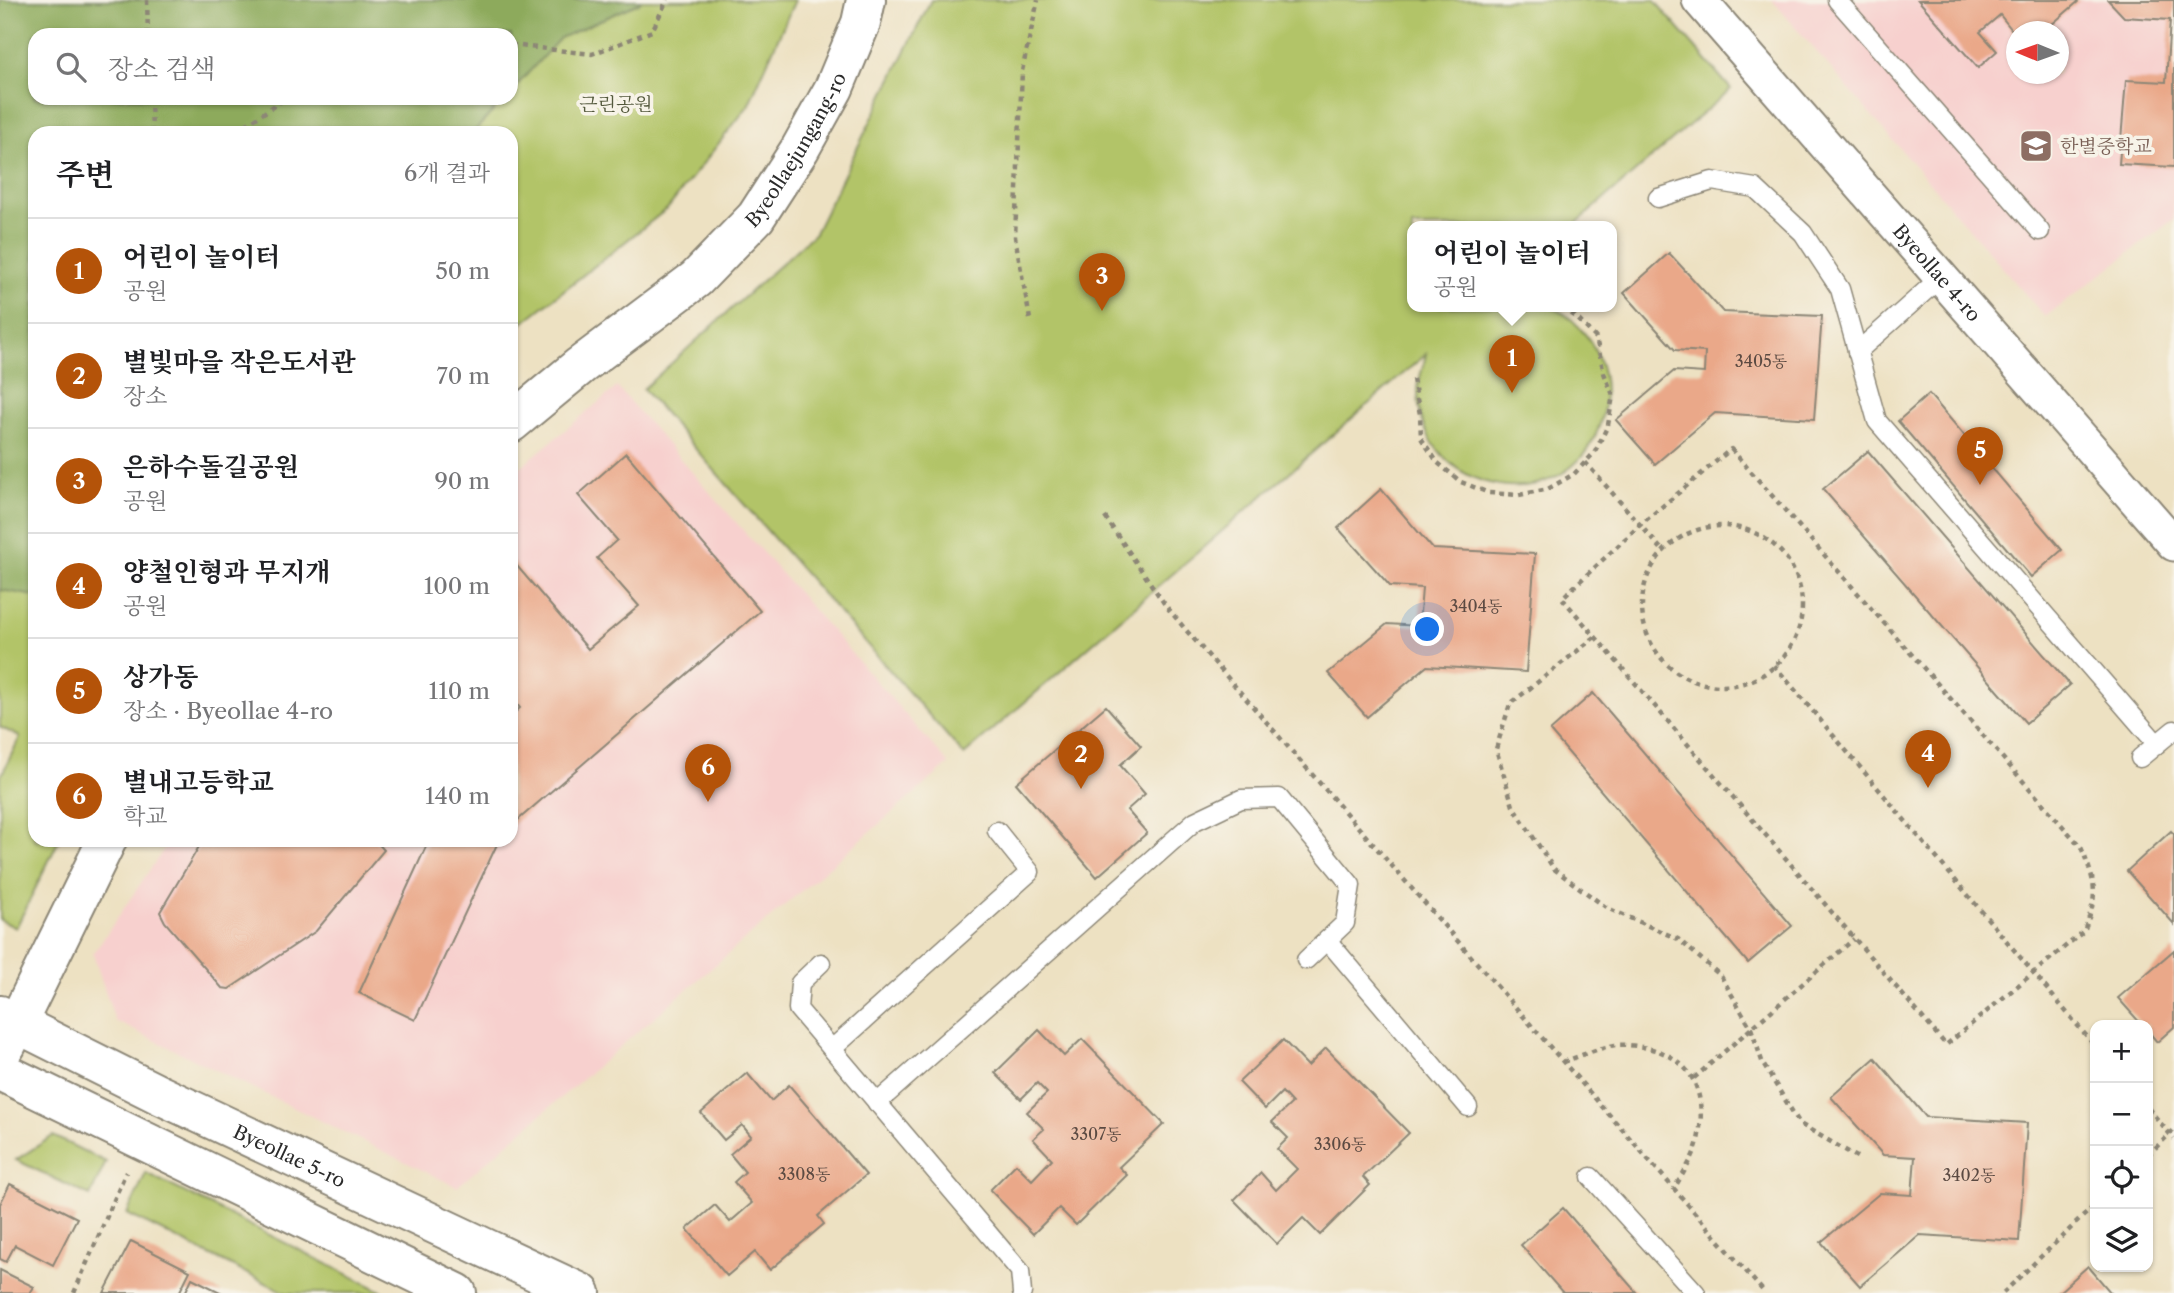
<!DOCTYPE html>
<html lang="ko">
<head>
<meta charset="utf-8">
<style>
	body { margin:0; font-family:"Libre Caslon Text","Noto Serif KR",serif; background:#f6f6f6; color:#202124 }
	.controls { position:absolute; right:21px; bottom:21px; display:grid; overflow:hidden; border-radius:14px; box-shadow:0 2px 5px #0004 }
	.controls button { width:63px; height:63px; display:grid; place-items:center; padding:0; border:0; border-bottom:2px solid #e0e0e0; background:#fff; color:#202124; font:35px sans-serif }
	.compass { position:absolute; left:2006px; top:21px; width:63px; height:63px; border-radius:50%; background:#fff; box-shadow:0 2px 5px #0004; rotate:271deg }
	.you { position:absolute; left:1428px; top:630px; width:24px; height:24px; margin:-18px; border:5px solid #fff; border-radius:50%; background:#1a73e8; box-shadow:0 0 0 10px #1a73e833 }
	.badge { display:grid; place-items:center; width:46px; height:46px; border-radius:50%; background:#b45309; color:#fff; font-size:23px; font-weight:700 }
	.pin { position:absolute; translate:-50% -58px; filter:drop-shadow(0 2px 4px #0008) }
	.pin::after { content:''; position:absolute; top:37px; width:24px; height:21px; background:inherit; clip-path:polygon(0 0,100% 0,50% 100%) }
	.popup { position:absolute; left:1407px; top:221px; width:210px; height:91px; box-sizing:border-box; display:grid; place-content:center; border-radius:14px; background:#fff; filter:drop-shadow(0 2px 5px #0005); font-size:23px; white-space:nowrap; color:#757577 }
	.popup b { font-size:26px; color:#202124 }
	.popup::after { content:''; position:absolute; left:50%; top:100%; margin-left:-14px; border:14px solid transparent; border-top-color:#fff }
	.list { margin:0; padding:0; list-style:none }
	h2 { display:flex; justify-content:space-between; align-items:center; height:91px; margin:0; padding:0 28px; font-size:30px }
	h2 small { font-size:23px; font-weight:400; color:#757577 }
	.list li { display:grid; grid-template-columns:46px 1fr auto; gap:21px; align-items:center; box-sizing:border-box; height:105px; padding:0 28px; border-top:2px solid #e0e0e0 }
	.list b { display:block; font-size:26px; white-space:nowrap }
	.list p { margin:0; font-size:23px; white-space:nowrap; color:#757577 }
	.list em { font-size:23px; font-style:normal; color:#757577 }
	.icon { flex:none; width:38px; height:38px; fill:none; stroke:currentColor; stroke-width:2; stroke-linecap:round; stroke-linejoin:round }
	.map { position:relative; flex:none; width:2174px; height:1293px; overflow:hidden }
	.search { position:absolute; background:#fff; box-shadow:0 2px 5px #0004; left:28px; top:28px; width:490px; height:77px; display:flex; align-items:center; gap:18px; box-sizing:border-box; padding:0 24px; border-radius:21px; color:#757577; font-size:26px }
	.panel { position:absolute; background:#fff; box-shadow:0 2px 5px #0004; left:28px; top:126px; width:490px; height:721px; border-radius:21px }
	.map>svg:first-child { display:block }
</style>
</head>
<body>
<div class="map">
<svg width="2174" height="1293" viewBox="0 0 2174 1293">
	<rect width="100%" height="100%" fill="#f7f3e8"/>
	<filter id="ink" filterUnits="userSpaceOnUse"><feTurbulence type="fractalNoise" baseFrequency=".0143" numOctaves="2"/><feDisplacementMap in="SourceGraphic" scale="14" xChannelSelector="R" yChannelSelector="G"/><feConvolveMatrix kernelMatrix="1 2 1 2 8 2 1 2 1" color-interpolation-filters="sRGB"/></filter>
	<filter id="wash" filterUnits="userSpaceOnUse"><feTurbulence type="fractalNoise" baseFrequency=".00686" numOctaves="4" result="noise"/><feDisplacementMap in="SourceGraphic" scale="28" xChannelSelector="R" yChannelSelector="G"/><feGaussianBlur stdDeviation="1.57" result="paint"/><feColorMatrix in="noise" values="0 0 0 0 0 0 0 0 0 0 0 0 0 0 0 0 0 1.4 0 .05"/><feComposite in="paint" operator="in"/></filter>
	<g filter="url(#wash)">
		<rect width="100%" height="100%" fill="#ede1c2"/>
		<!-- built -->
		<g fill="#f7d0ce" fill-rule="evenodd">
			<path d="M1772,0H2174V219L2045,317ZM2016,32H2058V74H2016Z"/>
			<polygon points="617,387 949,764 457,1187 115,1021 93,954 170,840 511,840 511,475"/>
		</g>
		<!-- green -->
		<g fill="#b2c468" stroke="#6e784a" stroke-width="2" fill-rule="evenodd">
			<path d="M0,0H795L748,106L668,208L511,332V133H35V840H59L16,928L0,920V778L20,737L0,727ZM35,35H511V98H35Z"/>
			<path d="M931,0H1654L1731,89L1572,227H1412V307C1446,307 1480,307 1514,307C1525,307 1540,305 1551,308C1571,313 1591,338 1598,357C1607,379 1607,401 1600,424C1567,523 1422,497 1418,395C1417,380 1424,366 1426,354L964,755L643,389L815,233Z"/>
			<polygon points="53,1136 106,1162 90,1196 16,1160"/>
			<polygon points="146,1173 385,1293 286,1293 127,1214"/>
		</g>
		<!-- forest -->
		<polygon fill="#8daa5c" stroke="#5c6a44" stroke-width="2" points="0,0 641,0 639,3 560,38 511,92 511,35 35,35 35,98 505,98 473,133 35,133 35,596 0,590"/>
		<g id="blocks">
			<!-- building -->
			<g fill="#eaa889">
				<polygon points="1918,0 2080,0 2043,32 2016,32 2016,35 2000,15 1980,32 1997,51 1978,68"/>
				<polygon points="2108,0 2174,0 2174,167 2119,164 2126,80 2166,82 2170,20 2124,17"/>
				<polygon points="1669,253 1723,312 1822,316 1814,419 1715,413 1655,464 1616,420 1674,371 1704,373 1705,352 1675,350 1624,293"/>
				<polygon points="1929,394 2062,550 2031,577 1898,421"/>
				<polygon points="1868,451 2070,685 2026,723 1823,489"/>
				<polygon points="626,453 760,611 511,826 511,716 520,708 511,697 511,559 588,649 639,606 597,558 617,540 578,495"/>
				<polygon points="1381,489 1433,549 1535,554 1526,672 1427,666 1367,717 1328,673 1387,624 1419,626 1422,588 1390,586 1338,528"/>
				<polygon points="1593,693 1792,926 1748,963 1550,731"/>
				<polygon points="1106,706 1141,746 1120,765 1145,794 1127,810 1147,833 1097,877 1016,783"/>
				<polygon points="2171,831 2174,834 2174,924 2127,871"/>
				<polygon points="203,840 375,840 384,850 316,931 229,989 222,988 165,922 160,912"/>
				<polygon points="429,840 499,840 415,1020 359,993"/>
				<polygon points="2174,950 2174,1027 2157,1042 2148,1031 2148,1025 2142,1025 2118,998"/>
				<polygon points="1039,1030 1064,1056 1082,1039 1164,1124 1119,1167 1127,1175 1076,1225 1059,1208 1033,1234 990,1190 1016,1164 1032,1180 1052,1159 1033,1139 1044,1129 1027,1112 1047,1093 1037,1083 1021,1099 995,1073"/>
				<polygon points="1283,1040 1308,1066 1326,1048 1409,1133 1363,1177 1370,1185 1320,1235 1303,1218 1277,1244 1234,1200 1261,1173 1276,1190 1297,1169 1277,1149 1288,1138 1272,1122 1292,1103 1282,1092 1265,1109 1239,1082"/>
				<polygon points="1875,1058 1926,1117 2027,1123 2019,1241 1920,1235 1860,1286 1821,1242 1880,1193 1912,1195 1915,1157 1883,1155 1831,1097"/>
				<polygon points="747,1073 771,1101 789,1085 866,1175 818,1216 824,1224 770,1270 755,1252 727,1276 687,1229 715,1205 730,1222 752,1203 734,1182 745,1172 730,1154 751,1136 742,1125 724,1140 701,1113"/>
				<polygon points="10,1184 77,1218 53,1265 15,1245 6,1262 0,1259 0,1204"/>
				<polygon points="1563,1208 1623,1277 1637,1293 1563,1293 1521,1245"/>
				<polygon points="131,1241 190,1271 179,1293 104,1293"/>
				<polygon points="2088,1266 2111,1293 2058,1293"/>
				<polygon points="0,1270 34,1287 30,1293 0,1293"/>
				<polygon points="192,1278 222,1293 185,1293"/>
			</g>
		</g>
	</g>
	<g filter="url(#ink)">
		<use href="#blocks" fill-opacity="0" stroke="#8c8676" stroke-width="2"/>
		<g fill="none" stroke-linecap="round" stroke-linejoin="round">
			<defs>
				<g id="service">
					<polyline points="1837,0 2040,231"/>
					<polyline points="1658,198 1712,181 1755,188 1803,233 1840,289 1877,421 2157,744"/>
					<polyline points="1857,352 1941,277"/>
					<polyline points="2140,758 2174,730"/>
					<polyline points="1327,940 1468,1107"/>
					<polyline points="821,963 800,983 798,1009 1020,1271 1022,1293"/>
					<polyline points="832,1049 1030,872 997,831"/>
					<polyline points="877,1103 1195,821 1241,799 1279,798 1351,885 1345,923 1306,960"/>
					<polyline points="1591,1177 1696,1293"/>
				</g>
				<g id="minor">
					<path id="s1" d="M1699,0L2174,544"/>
				</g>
				<g id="tertiary">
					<path id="s2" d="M511,423L580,366L696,279L756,217L800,149L834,88L861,23L866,0"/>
					<path id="s3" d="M0,1015L158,1094L581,1293"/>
					<polyline points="6,1046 107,840"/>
					<polyline points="0,1071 457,1293"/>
				</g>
			</defs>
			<!-- service casing -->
			<use href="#service" stroke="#8c8676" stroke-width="21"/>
			<!-- minor casing -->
			<use href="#minor" stroke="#8c8676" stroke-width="37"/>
			<!-- tertiary casing -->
			<use href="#tertiary" stroke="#8c8676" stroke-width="42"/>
			<!-- path -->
			<g stroke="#8c8676" stroke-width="4.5" stroke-dasharray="5 5" stroke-linecap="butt">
				<polyline points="147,0 148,35"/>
				<polyline points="381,35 387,31 422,35"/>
				<polyline points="511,45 592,54 652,31 667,0"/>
				<polyline points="151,98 152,133"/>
				<polyline points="227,133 244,126 286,98"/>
				<polyline points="1030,319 1015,237 1022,71 1038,0"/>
				<polyline points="1413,379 1420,414 1421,438 1438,463 1461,482 1489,493 1519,495 1548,489 1574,474 1595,452 1608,425 1613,395 1604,373 1596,338 1575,316 1561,307"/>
				<path d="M1731,449L2081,847C2096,884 2099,893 2084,931L1946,1045L1562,598L1640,525Z"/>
				<polyline points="1585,462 1664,552"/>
				<polyline points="1105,517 1166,606 1186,630 1765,1293"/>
				<circle cx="1722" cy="606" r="80"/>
				<polyline points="1595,637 1510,704 1496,749 1513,806 1554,869 1607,908 1678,939 1721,976 1751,1028 1763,1064 1800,1124 1857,1157"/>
				<polyline points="1774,665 2095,1046"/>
				<path d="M1563,1062C1580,1056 1598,1048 1615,1045C1625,1044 1638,1046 1648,1048C1695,1059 1707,1096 1698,1140C1695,1157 1682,1174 1674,1189"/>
				<polyline points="1694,1078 1854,939"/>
				<polyline points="2148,1108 2174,1139"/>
				<polyline points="2148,1155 2174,1130"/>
				<polyline points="74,1293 126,1172"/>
				<polyline points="2003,1293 2095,1205"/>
			</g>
			<!-- service -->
			<use href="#service" stroke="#fff" stroke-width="18"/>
			<!-- minor -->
			<use href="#minor" stroke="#fff" stroke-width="33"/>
			<!-- tertiary -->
			<use href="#tertiary" stroke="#fff" stroke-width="38"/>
		</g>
	</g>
	<!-- icons -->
	<defs>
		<symbol id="school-square" viewBox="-11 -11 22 22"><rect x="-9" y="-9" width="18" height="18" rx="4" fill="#8d6e63" stroke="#f7f3e8"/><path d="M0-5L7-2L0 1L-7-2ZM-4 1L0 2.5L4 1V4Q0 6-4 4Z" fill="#fff"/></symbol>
	</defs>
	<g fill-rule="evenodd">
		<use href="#school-square" x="2017" y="127" width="38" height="38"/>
	</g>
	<g text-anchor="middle" stroke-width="7" stroke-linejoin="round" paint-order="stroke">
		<!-- number labels -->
		<g font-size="16" fill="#5b4a42">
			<text x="1761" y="367">3405동</text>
			<text x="1476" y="612">3404동</text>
			<text x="1096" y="1140">3307동</text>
			<text x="1340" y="1150">3306동</text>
			<text x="804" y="1180">3308동</text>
			<text x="1969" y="1181">3402동</text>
		</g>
		<!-- park labels -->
		<g font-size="19" fill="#54593d" stroke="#f7f3e8">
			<text x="616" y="111">근린공원</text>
		</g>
		<!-- education labels -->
		<g font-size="19" fill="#785e54" stroke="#f7f3e8" text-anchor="start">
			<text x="2060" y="153">한별중학교</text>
		</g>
		<!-- street labels -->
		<g font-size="19" fill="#2b2b2b" stroke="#f7f3e8">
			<text dy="7" stroke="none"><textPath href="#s2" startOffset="399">Byeollaejungang-ro</textPath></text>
			<text dy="7" stroke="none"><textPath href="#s1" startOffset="362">Byeollae 4-ro</textPath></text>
			<text dy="7" stroke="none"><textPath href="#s3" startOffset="322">Byeollae 5-ro</textPath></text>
		</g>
	</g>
</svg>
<div class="controls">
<button>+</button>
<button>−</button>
<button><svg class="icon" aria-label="locate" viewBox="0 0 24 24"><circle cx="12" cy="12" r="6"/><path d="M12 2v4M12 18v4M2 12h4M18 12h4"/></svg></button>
<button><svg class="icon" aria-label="layers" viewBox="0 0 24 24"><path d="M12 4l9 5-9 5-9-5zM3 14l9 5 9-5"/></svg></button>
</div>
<svg class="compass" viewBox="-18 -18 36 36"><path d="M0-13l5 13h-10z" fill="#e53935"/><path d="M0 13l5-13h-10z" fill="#757577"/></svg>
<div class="you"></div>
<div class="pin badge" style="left:1512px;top:393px">1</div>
<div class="popup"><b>어린이 놀이터</b>공원</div>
<div class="pin badge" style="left:1081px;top:789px">2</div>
<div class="pin badge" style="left:1102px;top:311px">3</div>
<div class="pin badge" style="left:1928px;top:788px">4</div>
<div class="pin badge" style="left:1980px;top:485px">5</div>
<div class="pin badge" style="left:708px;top:802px">6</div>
<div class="search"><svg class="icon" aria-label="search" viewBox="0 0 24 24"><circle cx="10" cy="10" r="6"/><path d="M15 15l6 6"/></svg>장소 검색</div>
<section class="panel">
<h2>주변<small>6개 결과</small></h2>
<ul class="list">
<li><span class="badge">1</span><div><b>어린이 놀이터</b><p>공원</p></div><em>50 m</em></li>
<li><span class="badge">2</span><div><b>별빛마을 작은도서관</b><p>장소</p></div><em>70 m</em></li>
<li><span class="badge">3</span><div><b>은하수돌길공원</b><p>공원</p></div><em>90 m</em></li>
<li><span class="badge">4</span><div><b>양철인형과 무지개</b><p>공원</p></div><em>100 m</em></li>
<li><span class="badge">5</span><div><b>상가동</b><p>장소 · Byeollae 4-ro</p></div><em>110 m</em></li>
<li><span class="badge">6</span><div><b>별내고등학교</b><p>학교</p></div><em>140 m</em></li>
</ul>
</section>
</div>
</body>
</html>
